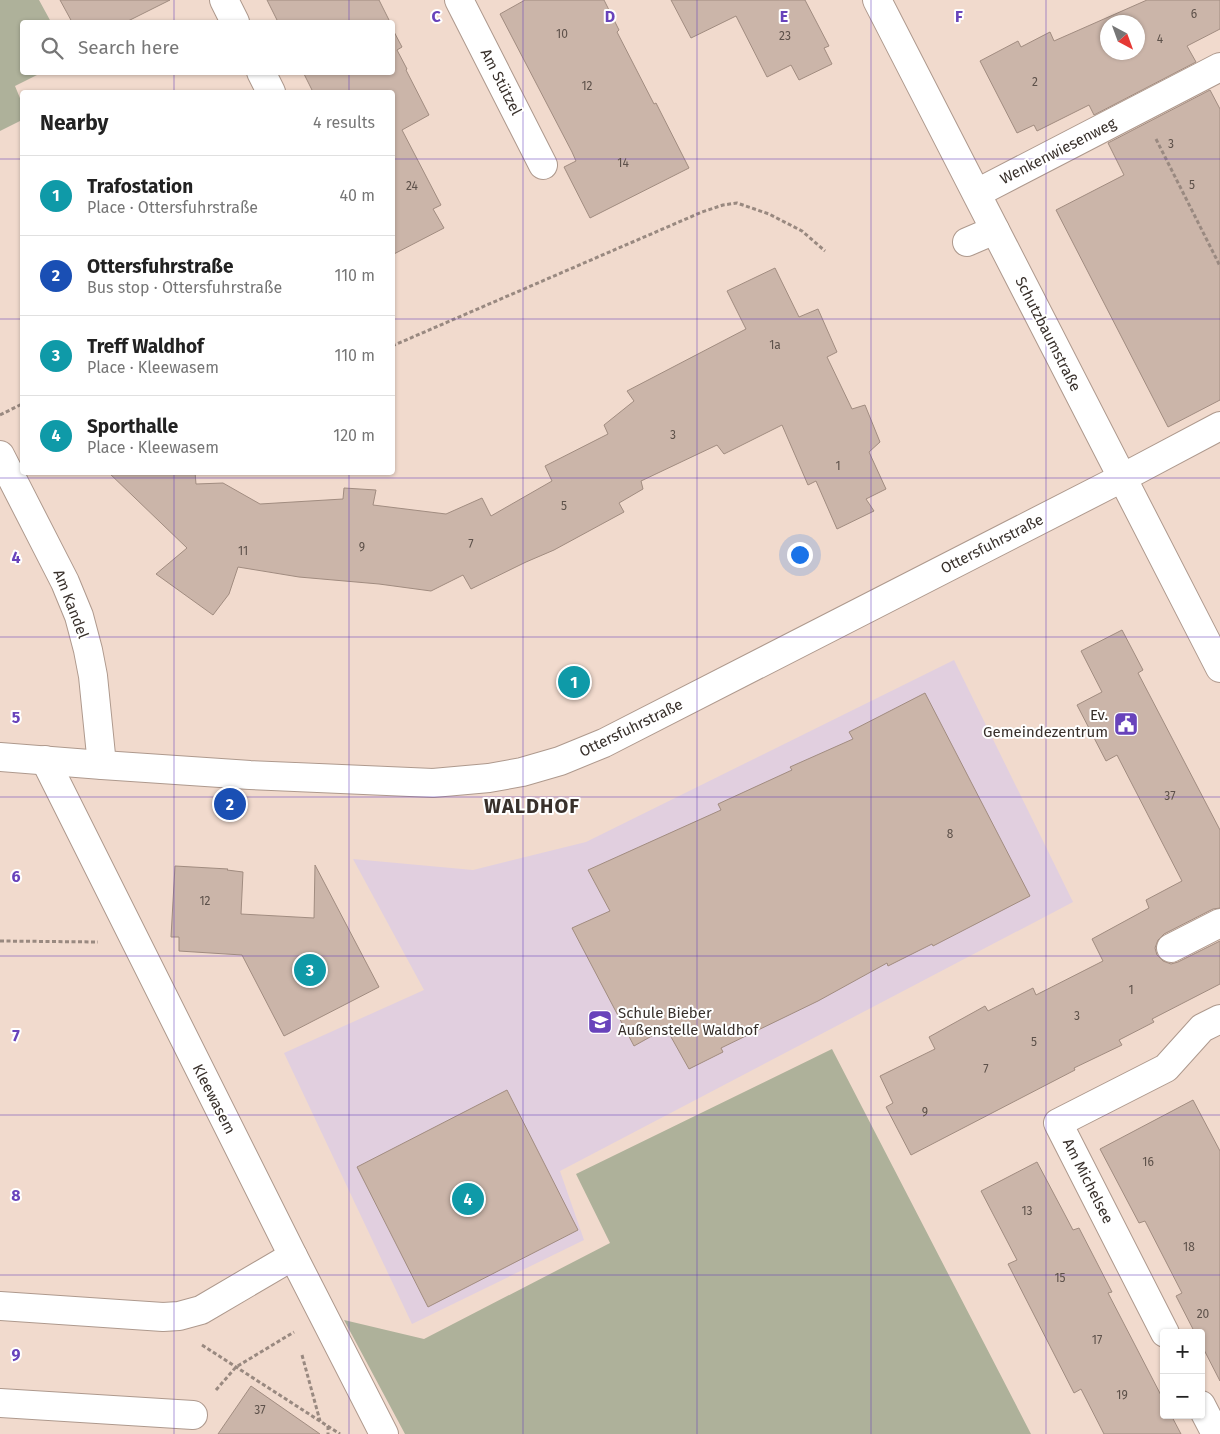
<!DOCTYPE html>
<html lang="en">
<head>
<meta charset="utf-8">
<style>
	body { margin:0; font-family:"Fira Sans",sans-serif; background:#f6f6f6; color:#222 }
	.controls { position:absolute; right:15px; bottom:15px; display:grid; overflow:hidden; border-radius:5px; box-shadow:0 1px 4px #0004 }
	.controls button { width:45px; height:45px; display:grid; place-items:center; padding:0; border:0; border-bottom:1px solid #e0e0e0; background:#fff; color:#222; font:25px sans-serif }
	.compass { position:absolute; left:1100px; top:15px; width:45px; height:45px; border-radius:50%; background:#fff; box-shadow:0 1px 4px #0004; rotate:139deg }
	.you { position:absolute; left:799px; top:554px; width:18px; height:18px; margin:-12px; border:4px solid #fff; border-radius:50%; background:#1a73e8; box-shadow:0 0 0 8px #1a73e833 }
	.badge { display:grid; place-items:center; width:32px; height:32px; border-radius:50%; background:#6843bb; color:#fff; font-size:16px; font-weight:700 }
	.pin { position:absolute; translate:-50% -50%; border:2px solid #fff; box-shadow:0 1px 5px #0006 }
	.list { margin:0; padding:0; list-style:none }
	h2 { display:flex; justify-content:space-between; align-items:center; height:65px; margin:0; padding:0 20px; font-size:21px }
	h2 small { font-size:16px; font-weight:400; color:#767676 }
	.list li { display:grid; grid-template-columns:32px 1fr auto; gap:15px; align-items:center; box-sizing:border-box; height:80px; padding:0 20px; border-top:1px solid #e0e0e0 }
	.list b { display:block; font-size:19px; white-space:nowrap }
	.list p { margin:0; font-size:16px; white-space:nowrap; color:#767676 }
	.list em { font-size:16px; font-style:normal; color:#767676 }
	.icon { flex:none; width:28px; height:28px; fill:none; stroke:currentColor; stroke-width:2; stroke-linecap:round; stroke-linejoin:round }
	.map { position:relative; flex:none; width:1220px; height:1434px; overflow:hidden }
	.search { position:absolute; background:#fff; box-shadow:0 1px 4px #0004; left:20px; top:20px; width:375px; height:55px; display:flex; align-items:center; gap:12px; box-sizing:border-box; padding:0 18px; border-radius:5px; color:#767676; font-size:19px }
	.panel { position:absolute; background:#fff; box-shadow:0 1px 4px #0004; left:20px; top:90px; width:375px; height:385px; border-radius:5px }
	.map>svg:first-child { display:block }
</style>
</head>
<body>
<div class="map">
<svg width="1220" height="1434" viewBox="0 0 1220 1434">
	<rect width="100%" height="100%" fill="#f1dacd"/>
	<!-- education -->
	<polygon fill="#e1cfdf" points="954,660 1073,902 560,1171 584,1240 412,1324 284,1053 424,990 353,859 473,870 586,842"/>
	<!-- green -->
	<g fill="#aeb19a">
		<polygon points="0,0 39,0 51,22 22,22 22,72 41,73 15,86 22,103 22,120 0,131"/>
		<polygon points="832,1049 1031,1434 405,1434 344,1320 424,1339 610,1243 576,1174"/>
	</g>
	<!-- building -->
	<g fill="#cbb5a9" stroke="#a18c80" fill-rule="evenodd">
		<polygon points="60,0 170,0 126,22 72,22"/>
		<polygon points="267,0 379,0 390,22 278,22"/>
		<polygon points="525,0 604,0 619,30 617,32 654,104 656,103 689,168 590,218 564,167 576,161 572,152 500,14"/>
		<polygon points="671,0 805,0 829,46 824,48 832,64 799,80 791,65 767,77 736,16 691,38"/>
		<path d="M1147,0H1220V29L1187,46L1196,62L1094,115L1089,105L1037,131L1034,125L1017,133L980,61L1018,41L1021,47L1050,32L1054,41ZM1108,22H1138V52H1108Z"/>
		<polygon points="392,28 402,47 397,50 407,69 406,70 429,115 402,130 441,205 433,209 444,228 392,255 392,92 313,92 303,72 392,72"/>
		<polygon points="1210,90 1220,109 1220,400 1168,427 1056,210 1124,175 1108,143"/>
		<polygon points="775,268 799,317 818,309 837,352 827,357 852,409 865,405 880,442 869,452 886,489 866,499 874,511 837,529 816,481 808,485 782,425 724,454 717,445 641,481 643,489 619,503 624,512 554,550 526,562 471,589 463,575 431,591 379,584 299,577 238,567 229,594 213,615 156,574 187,548 108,472 195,472 196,484 223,483 260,504 343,499 344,488 376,490 373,505 446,514 482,498 491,516 552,481 545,466 608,434 604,425 634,401 627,391 746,329 727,291"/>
		<polygon points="1122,630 1143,670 1138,673 1220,830 1220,908 1213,909 1164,934 1158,940 1155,948 1157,955 1163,961 1171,964 1178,962 1220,941 1220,984 1152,1019 1154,1022 1119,1040 1122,1045 1074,1068 1075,1070 911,1155 886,1107 893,1103 880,1076 935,1049 929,1037 985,1006 988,1011 1033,988 1036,995 1103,961 1092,939 1149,908 1146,900 1182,881 1117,755 1106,761 1077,705 1102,692 1081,651"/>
		<polygon points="925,693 1030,896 933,946 932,944 888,966 887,963 818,1001 721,1048 723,1052 689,1069 666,1028 634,1046 572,928 610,911 588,870 721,810 718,804 792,770 790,767 853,739 849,732"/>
		<polygon points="315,865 379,987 284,1036 242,955 179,951 179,937 171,937 175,866 228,869 227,870 243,872 241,914 314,918"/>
		<polygon points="507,1090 578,1230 428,1307 357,1167"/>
		<polygon points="1193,1100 1220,1151 1220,1381 1201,1344 1201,1333 1195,1333 1176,1296 1182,1293 1145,1221 1139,1223 1100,1149"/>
		<polygon points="1037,1162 1073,1230 1079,1228 1112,1292 1108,1293 1164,1401 1164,1415 1171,1415 1181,1434 1104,1434 1081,1389 1074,1393 1008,1264 1017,1260 981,1191"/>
		<polygon points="251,1386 320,1434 218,1434"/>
	</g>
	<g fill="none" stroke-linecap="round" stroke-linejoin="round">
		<defs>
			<g id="minor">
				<polyline points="224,0 235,22"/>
				<polyline points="459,0 543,165"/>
				<path d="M877,0C992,222 1104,446 1220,668"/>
				<polyline points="261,72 271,92"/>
				<polyline points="977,193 1220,67"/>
				<polyline points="967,242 995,230"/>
				<polyline points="0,455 65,582 79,616 88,650 93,676 102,765"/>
				<polyline points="0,757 102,765 250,775 433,783 489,778 522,772 560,761 604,743 1122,478 1220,426"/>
				<polyline points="45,760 293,1256 384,1434"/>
				<polyline points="1171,948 1220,923"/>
				<polyline points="0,1306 163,1317 179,1316 201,1310 293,1256"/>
				<polyline points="1165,1333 1058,1123 1166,1068 1202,1028 1220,1019"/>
				<polyline points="0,1403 193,1415"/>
				<polyline points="1201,1405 1216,1434"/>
			</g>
		</defs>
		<!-- minor casing -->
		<use href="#minor" stroke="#ae998d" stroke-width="30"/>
		<!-- path -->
		<g stroke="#998980" stroke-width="3" stroke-dasharray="4 2.5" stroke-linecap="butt">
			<polyline points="1156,139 1220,266"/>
			<polyline points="392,346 702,212 723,205 737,203 769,214 802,231 825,251"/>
			<polyline points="0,415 22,404"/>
			<polyline points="0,941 98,942"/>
			<polyline points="202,1345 340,1434"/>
			<polyline points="302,1355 320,1421"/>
			<polyline points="216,1390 236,1367 294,1332"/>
			<polyline points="328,1426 328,1434"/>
		</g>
		<!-- minor -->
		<use href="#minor" stroke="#fff" stroke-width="28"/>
	</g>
	<!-- grid -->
	<path fill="none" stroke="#6843bb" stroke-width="1" stroke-opacity="0.55" d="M174,0V22M349,0V22M523,0V1434M697,0V1434M871,0V1434M1046,0V1434M174,72V92M349,72V92M0,159H22M392,159H1220M0,319H22M392,319H1220M174,472V1434M349,472V1434M0,478H1220M0,637H1220M0,797H1220M0,956H1220M0,1115H1220M0,1275H1220"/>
	<!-- icons -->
	<defs>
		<symbol id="civic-square" viewBox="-11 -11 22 22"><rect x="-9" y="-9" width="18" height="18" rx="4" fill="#6843bb" stroke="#fff"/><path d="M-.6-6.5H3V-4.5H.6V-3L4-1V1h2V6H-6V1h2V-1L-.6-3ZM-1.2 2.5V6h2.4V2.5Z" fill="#fff"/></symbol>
		<symbol id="school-square" viewBox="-11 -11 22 22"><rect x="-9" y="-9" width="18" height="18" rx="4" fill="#6843bb" stroke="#fff"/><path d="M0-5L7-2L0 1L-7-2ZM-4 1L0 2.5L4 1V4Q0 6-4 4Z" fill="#fff"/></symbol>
	</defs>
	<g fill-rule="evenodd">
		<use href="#civic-square" x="1112" y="710" width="28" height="28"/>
		<use href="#school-square" x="586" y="1008" width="28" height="28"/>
	</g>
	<g text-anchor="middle" stroke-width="4" stroke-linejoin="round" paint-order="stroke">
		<!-- number labels -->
		<g font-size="12" fill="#5d514a">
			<text x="1194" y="18">6</text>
			<text x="562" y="38">10</text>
			<text x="785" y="40">23</text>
			<text x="1160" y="43">4</text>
			<text x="1035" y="86">2</text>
			<text x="587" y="90">12</text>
			<text x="1171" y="148">3</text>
			<text x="623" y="167">14</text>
			<text x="1192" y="189">5</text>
			<text x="412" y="190">24</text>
			<text x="775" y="349">1a</text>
			<text x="673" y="439">3</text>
			<text x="838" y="470">1</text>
			<text x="564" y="510">5</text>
			<text x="471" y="548">7</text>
			<text x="362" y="551">9</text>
			<text x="243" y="555">11</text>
			<text x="1170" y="800">37</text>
			<text x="950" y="838">8</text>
			<text x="205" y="905">12</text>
			<text x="1131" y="994">1</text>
			<text x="1077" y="1020">3</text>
			<text x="1034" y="1046">5</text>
			<text x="986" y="1073">7</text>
			<text x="925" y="1116">9</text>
			<text x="1148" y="1166">16</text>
			<text x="1027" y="1215">13</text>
			<text x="1189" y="1251">18</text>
			<text x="1060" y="1282">15</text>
			<text x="1203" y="1318">20</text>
			<text x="1097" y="1344">17</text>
			<text x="1122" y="1399">19</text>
			<text x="260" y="1414">37</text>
		</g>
		<!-- street labels -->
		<g font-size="15" fill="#38302b" stroke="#fff">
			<text transform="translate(501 82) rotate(63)" y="5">Am Stützel</text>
			<text transform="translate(1058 151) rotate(-27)" y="5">Wenkenwiesenweg</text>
			<text transform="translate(1048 334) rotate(63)" y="5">Schutzbaumstraße</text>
			<text transform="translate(992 544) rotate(-27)" y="5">Ottersfuhrstraße</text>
			<text transform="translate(71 604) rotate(69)" y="5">Am Kandel</text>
			<text transform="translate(631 728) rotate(-26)" y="5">Ottersfuhrstraße</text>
			<text transform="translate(214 1099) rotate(63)" y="5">Kleewasem</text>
			<text transform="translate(1088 1181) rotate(63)" y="5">Am Michelsee</text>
		</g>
		<!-- poi labels -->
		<g font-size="15" fill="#38302b" stroke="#fff" text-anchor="end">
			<text x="1108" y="720">Ev.<tspan x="1108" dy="17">Gemeindezentrum</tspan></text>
			<text x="618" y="1018" text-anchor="start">Schule Bieber<tspan x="618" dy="17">Außenstelle Waldhof</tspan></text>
		</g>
		<!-- district labels -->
		<g font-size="20" font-weight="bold" letter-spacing="1" fill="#38302b" stroke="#fff">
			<text x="532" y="813">WALDHOF</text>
		</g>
	</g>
	<g font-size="16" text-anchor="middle" font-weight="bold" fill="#6843bb" stroke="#fff" stroke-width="4" stroke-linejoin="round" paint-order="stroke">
		<text x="436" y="22">C</text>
		<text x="610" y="22">D</text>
		<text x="784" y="22">E</text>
		<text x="959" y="22">F</text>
		<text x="16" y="563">4</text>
		<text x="16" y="723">5</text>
		<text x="16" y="882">6</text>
		<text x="16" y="1041">7</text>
		<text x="16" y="1201">8</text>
		<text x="16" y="1360">9</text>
	</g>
</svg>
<div class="controls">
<button>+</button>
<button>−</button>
</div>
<svg class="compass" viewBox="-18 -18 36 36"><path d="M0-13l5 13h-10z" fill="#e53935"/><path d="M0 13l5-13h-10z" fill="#767676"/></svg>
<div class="you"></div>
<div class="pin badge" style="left:574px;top:682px;background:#0f9aa8">1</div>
<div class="pin badge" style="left:230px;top:804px;background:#1a4fb4">2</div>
<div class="pin badge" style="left:310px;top:970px;background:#0f9aa8">3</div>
<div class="pin badge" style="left:468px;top:1199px;background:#0f9aa8">4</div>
<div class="search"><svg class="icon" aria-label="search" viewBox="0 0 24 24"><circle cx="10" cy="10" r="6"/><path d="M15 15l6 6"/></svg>Search here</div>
<section class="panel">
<h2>Nearby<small>4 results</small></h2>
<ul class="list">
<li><span class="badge" style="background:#0f9aa8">1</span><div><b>Trafostation</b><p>Place · Ottersfuhrstraße</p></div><em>40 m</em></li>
<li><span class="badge" style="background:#1a4fb4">2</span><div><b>Ottersfuhrstraße</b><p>Bus stop · Ottersfuhrstraße</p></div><em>110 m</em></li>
<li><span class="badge" style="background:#0f9aa8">3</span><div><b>Treff Waldhof</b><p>Place · Kleewasem</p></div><em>110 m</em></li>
<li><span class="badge" style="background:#0f9aa8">4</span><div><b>Sporthalle</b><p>Place · Kleewasem</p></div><em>120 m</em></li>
</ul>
</section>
</div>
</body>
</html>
